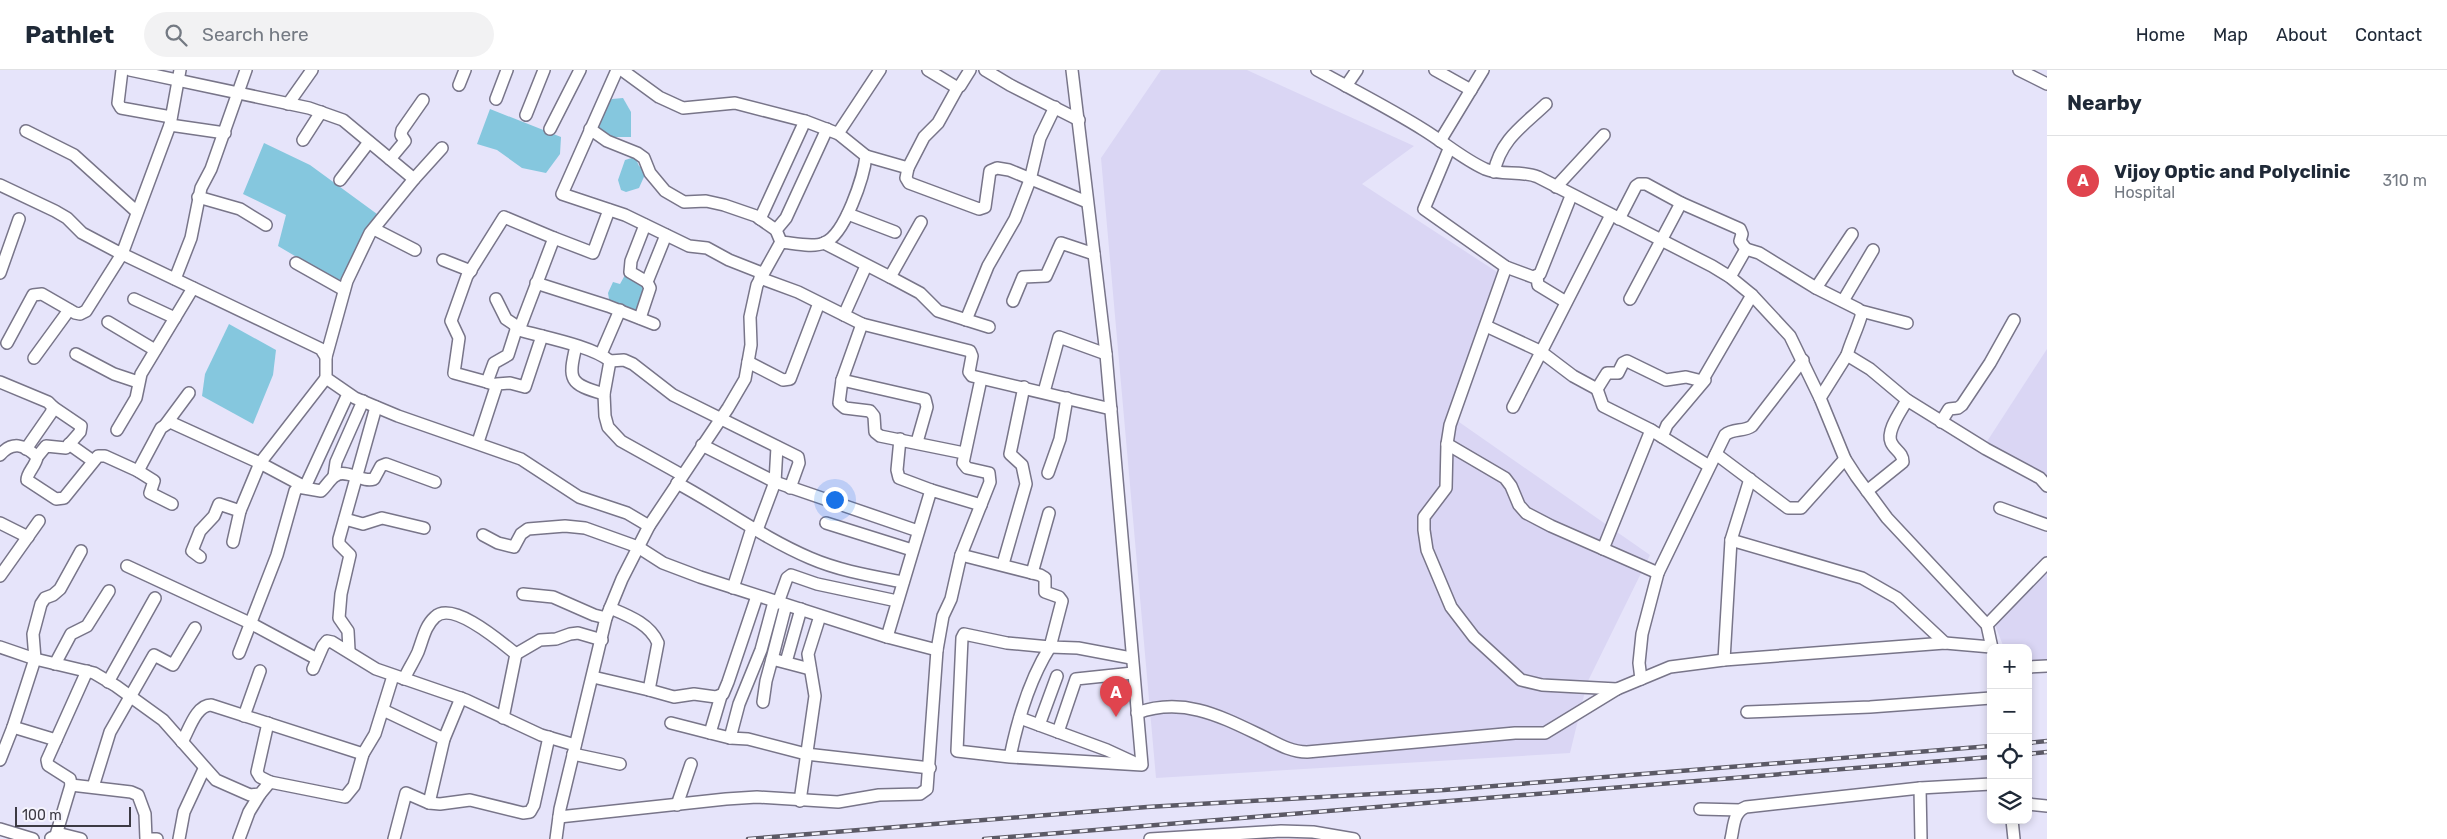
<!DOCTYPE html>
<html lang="en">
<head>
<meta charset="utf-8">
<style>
	body { margin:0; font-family:Rubik,sans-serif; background:#f2f2f3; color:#1f2937 }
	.controls { position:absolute; right:15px; bottom:15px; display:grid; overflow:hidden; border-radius:10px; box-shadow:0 2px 8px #0003 }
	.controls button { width:45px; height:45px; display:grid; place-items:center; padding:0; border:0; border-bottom:1px solid #e0e1e3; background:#fff; color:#1f2937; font:25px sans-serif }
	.scale { position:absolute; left:15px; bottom:12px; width:116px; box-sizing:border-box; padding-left:5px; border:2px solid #3c3a43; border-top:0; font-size:14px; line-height:18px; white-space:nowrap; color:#3c3a43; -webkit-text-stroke:4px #f4f3fc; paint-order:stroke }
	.you { position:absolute; left:834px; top:429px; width:18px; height:18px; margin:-12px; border:4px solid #fff; border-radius:50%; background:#1a73e8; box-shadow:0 0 0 8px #1a73e833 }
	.badge { display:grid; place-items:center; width:32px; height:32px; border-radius:50%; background:#db2777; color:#fff; font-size:16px; font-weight:700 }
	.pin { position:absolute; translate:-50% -41px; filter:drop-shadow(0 1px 2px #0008) }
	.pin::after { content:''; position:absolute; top:26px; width:18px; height:15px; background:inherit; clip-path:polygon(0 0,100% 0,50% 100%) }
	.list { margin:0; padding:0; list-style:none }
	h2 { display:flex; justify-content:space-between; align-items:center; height:65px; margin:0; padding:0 20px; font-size:21px }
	h2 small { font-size:16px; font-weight:400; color:#747a83 }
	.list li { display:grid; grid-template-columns:32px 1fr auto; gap:15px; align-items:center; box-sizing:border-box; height:90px; padding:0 20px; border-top:1px solid #e0e1e3 }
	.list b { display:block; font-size:19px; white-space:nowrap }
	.list p { margin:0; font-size:16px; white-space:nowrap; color:#747a83 }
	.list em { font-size:16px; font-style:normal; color:#747a83 }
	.icon { flex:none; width:28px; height:28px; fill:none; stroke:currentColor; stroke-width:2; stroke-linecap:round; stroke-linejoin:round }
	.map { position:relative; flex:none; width:2047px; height:769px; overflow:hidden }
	header { display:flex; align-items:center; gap:30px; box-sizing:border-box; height:70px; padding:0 25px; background:#fff; border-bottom:1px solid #e0e1e3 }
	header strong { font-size:24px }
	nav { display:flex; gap:28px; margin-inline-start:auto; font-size:18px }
	.search { width:350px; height:45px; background:#f2f2f3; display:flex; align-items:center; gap:12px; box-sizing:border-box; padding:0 18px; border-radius:28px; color:#747a83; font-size:19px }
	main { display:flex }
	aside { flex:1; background:#fff }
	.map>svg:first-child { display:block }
</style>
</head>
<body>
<header>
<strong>Pathlet</strong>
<div class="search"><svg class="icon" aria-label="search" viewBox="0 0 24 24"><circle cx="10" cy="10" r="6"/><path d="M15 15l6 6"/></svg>Search here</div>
<nav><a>Home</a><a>Map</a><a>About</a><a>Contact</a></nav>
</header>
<main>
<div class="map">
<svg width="2047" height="769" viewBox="0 0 2047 769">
	<rect width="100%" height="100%" fill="#e6e4fa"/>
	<!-- built -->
	<g fill="#dad6f4">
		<polygon points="1161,0 1247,0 1414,76 1362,114 1497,202 1449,345 1650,485 1587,613 1570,683 1156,708 1101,88"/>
		<polygon points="2047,279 2047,414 1986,373"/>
		<polygon points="2047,488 2047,601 2028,603 2028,578 2004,578 1992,547"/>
	</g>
	<!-- water -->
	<g fill="#85c7de">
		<polygon points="623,28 631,42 631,67 603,67 594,55 601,40 612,29"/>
		<polygon points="490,39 561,67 560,84 546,103 522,98 497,80 477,74"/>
		<polygon points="264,73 310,95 377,144 339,212 278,176 286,145 243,124"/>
		<polygon points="635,87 639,96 647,100 639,118 626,122 621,120 618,110 625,90"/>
		<polygon points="625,205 644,214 637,241 610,235 608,223 613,212 620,214"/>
		<polygon points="229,254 276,280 273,305 253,354 202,326 205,304"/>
	</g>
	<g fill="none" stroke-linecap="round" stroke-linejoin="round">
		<defs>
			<g id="minor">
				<polyline points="122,0 118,33 121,38 171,47"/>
				<polyline points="130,0 309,38 343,50 414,109 370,163 347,211 326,287"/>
				<polyline points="617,0 562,124 625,145 689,176 707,178 729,190 762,203"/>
				<polyline points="622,0 659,27 683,38 735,33 805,51 839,64"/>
				<polyline points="928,0 956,17 960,16 970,0"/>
				<polyline points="985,0 1010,15 1079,50"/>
				<path d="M1317,0C1353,20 1389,38 1424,60C1445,73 1463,89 1485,99C1502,106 1521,100 1538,107L1712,196L1730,207L1752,225L1790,266L1820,328L1845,389L1856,406L1887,448L1987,555L1992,578"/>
				<polyline points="1435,0 1471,20"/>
				<polyline points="2019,0 2047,14"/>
				<polyline points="459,15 465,0"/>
				<polyline points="1346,16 1357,0"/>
				<polyline points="496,29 507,0"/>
				<polyline points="288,34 312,0"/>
				<polyline points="526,45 544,0"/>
				<polyline points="170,55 225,63"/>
				<polyline points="550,59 580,0"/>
				<polyline points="590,59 607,71 637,83 644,88 650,103 665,121 684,132 706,131 724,135 756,146 776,160 781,172"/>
				<polyline points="26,61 74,85 137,142"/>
				<polyline points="303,70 321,42"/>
				<polyline points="1440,71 1483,0"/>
				<polyline points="1449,79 1424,139 1506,197 1533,207 1540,204 1571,126"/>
				<polyline points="866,86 908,98 906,108 909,113 979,139 985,137 990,101 997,98 1009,100 1087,132"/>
				<polyline points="390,89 405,71 401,65 402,60 423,30"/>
				<polyline points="908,98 924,67 938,53 958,17"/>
				<path d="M1494,102C1501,69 1523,56 1546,34"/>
				<polyline points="414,109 442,78"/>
				<polyline points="340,110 369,72"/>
				<polyline points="0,115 55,141 67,148 82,163 116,181 321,279 326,287 326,308 355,328 398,346 521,389 579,427 627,443 649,456"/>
				<polyline points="1556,117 1604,65"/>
				<polyline points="198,127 240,139 266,155"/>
				<polyline points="848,144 895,162"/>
				<polyline points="760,149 805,51"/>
				<polyline points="1619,149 1636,116 1639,114 1646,114 1681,133 1740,159 1742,164 1740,171 1746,179"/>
				<polyline points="374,159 415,180"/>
				<polyline points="776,160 786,148 827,59"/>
				<polyline points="554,168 593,183 609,140"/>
				<polyline points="824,173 890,207 921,152"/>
				<polyline points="443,190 471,201"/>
				<polyline points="296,193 344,220"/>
				<polyline points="1506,197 1450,355 1447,374 1446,418 1424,447 1424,460 1427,480 1451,537 1474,567 1521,610 1542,615 1617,619 1670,597 1724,590 1945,573 1991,577"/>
				<polyline points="0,203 19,149"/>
				<polyline points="1537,206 1538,215 1566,232"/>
				<polyline points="890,207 920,223 938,241 989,257"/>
				<path d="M1730,207L1746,179L1759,183L1816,218L1858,239L1862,243C1858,258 1851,271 1847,285"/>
				<polyline points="760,208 798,222 862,254 970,281 972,286 969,302 972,306 1111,339"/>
				<polyline points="175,209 191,168 201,118 211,99 246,0"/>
				<polyline points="647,212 666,165"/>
				<polyline points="536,213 608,236 654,254"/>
				<polyline points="1816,218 1852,164"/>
				<polyline points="134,229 175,248"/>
				<polyline points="1630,229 1681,133"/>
				<polyline points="1013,231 1023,207 1046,206 1061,173 1094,184"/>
				<polyline points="1843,231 1873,180"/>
				<polyline points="1861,241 1907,253"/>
				<polyline points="844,245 866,196"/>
				<polyline points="640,248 650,218 647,212 630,202 631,191 645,155"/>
				<polyline points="966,250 988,196 1015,149 1030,110 1040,68 1055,37"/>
				<polyline points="108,252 155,280"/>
				<polyline points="862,254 842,310 839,333 845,338 870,341 874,346 875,362 880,366 964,383"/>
				<polyline points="1486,256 1540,281 1573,306 1597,319 1607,303 1618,303 1623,293 1627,291 1666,310 1686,307 1702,311 1752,225"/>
				<polyline points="7,273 33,225 42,224 75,243 80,244 86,241 122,184 170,55 180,0"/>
				<path d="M576,276C568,310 569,314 604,324"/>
				<polyline points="76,284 114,304 138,312"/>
				<polyline points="601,284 620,240"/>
				<polyline points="34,288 69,240"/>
				<polyline points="610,291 624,290 633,294 673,325 798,387 799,393 790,418"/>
				<polyline points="748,292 783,310 790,309 819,233"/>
				<polyline points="842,310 925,329 927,337 917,372"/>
				<polyline points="0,312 48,332 53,337 51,343 26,379"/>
				<path d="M487,312L454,303L459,268L451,251L467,206L504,147L554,168L519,260C543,267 592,276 610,291L604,324L605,346L608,357L621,371L682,405"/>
				<polyline points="493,314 487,312 494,293 508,285 516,260 515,255 506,249 496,229"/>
				<polyline points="1597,319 1603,336 1651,360 1709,396"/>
				<polyline points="1044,322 1059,267 1106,284"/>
				<polyline points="1820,328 1847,285 1870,299 1907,330 1986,379 2040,408 2047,416"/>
				<polyline points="1513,337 1611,145"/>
				<polyline points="1941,352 1949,339 1958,338 1962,335 1990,293 2014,250"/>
				<polyline points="166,354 189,323"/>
				<polyline points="117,360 136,328 141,304 193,218"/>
				<polyline points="1662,367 1667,355 1705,310"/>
				<polyline points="900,369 897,400 899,408 931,420"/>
				<polyline points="478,372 497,314 510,313 525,317 542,266"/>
				<polyline points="69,374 93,391"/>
				<polyline points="1447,374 1505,408 1511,416 1519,435 1526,443 1551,456 1658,503"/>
				<polyline points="702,375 775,412 918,461"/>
				<polyline points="1716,384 1788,438 1801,438 1845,389"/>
				<path d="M0,385C12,371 24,374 37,387C36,396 27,402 27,410L56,429L64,428L98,386H105L138,401L161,358L170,352L260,393L326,308"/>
				<polyline points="37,387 46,376 66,378 80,362 81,356 53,337"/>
				<polyline points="138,401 154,411 150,423 172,434"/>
				<polyline points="1048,403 1060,369 1067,328"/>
				<polyline points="334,406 336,392 363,331"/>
				<path d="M677,413C722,437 763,468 810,488C840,501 872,506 903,512"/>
				<path d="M1867,421L1903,392C1903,382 1894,380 1891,372C1886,360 1902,340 1907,330"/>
				<polyline points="2000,438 2047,455"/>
				<polyline points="345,449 363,454 382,448 424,458"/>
				<polyline points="0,453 28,467"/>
				<polyline points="826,453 912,480"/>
				<polyline points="757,460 775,412 777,377"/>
				<polyline points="483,465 498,473 514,477 521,464 528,459 565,456 585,458 638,477 663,493 700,507 887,567 937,580"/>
				<polyline points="1731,470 1750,409"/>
				<polyline points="233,472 240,441 260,393 305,417 348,324"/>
				<polyline points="1603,479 1651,360"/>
				<polyline points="81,481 60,519 53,525 45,528 41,534 33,564 35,589 13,657 56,670 87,601"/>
				<polyline points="961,485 1040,505 1045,508 1045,522 1059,527 1062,531 1050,577 1078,578 1131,588"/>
				<polyline points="200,487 192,481 200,461 214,446 219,434 240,441"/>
				<polyline points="1003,494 1026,414 1022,395 1010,384 1024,317"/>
				<polyline points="127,496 252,554 317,589"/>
				<polyline points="1032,503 1049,443"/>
				<polyline points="0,506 39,451"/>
				<polyline points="733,518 752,458"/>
				<polyline points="523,524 553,527 594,545 606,548"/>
				<polyline points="774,532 761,580 739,634 730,668 748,669 806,684 930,698"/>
				<polyline points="778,533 787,508 791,505 817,514 897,531"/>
				<path d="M610,538C629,546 650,554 658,573L649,620L674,627L694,624L716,627L723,624L728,612L757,526"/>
				<polyline points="1987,555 2047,493"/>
				<polyline points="887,567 931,420 981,435"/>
				<polyline points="0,577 35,589 94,603 116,616 163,650 216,710 250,725 260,724 270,712 345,727 354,716 363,684 375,664 393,606"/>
				<polyline points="349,580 348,561 339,548 341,524 350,485 339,474 339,469 376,337"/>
				<path d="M239,583L277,485L295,421L298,417L321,421C326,417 329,410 335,406C346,398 362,413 374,409L381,396L386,394L435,412"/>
				<polyline points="516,584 540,570 556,569 570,564 578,563 602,570"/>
				<polyline points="772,589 786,535"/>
				<polyline points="1724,590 1731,470 1862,508 1897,528 1945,573"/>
				<polyline points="786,592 801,539"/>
				<polyline points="55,594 71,564 87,556 109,521"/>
				<polyline points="2028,597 2047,596"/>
				<polyline points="313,599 323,576 327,571 332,572 376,599 466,630 541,665 575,675"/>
				<polyline points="593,607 649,620"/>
				<path d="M404,609C408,600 414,591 418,582C423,569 425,556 435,547C453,530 502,573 516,584L503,648"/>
				<path d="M1641,609L1639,593L1642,564L1658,503L1725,365C1733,358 1744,362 1752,356L1803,290"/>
				<polyline points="108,612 155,528"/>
				<polyline points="721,626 710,663 730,668"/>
				<polyline points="763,632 766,611 772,589 810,599"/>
				<polyline points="383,640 444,669"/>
				<polyline points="1747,642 1870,637 1991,628"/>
				<path d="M1137,643C1184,626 1222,647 1264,667C1278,674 1291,682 1307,682L1515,663H1545L1617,619"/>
				<polyline points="244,646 260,601"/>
				<polyline points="1020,648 1107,680 1133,692"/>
				<polyline points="268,653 257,702 260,707 270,712"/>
				<polyline points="671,653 710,663"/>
				<polyline points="1039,655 1057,606"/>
				<polyline points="1058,662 1076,609 1133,603"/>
				<path d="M182,672C189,660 196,635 211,635L363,684"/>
				<polyline points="573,684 620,694"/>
				<path d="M1010,687C1018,648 1029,610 1050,577L1007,573L964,564L962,568L957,681L1010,687L1142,695L1106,284L1072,0"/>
				<polyline points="0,690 13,657"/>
				<polyline points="71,715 131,722 138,725 145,744 146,769"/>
				<polyline points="93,717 110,662 154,585 173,595 195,558"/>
				<polyline points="1920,718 1921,769"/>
				<polyline points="800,731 815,626 808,584 820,546"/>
				<polyline points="429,733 440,734 470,730 523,743 530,742 534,735 549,667"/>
				<polyline points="2028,734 2047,736"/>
				<polyline points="677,735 691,694"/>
				<polyline points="1700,739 1740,740"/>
				<polyline points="559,747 726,729 757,727 838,732 879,725 920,724 927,719 937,580 943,546 951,529 961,485 990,412 989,403 967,398 963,393 981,309"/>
				<polyline points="2012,750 2014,769"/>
				<polyline points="0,759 33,769"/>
				<polyline points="56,765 71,715 70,709 48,695 47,690 56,670"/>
				<polyline points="51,768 61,764 81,769"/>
				<polyline points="150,769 157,769"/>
				<polyline points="179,769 184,742 204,699"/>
				<polyline points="239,769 249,742 260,724"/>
				<polyline points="394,769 406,723 429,733 444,669 461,628"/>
				<path d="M556,769L560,739L606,548L622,509L649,456L728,338L745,309L751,275L750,247L757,215L781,172C793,173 813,178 824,173C845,165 864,106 866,86L840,65L839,62L880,0"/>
				<polyline points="1150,769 1281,761 1313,762 1354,769"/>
				<path d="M1731,769C1734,757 1733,742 1746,737L1920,718L1991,714"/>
			</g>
		</defs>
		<!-- minor casing -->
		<use href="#minor" stroke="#787589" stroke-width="14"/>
		<!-- minor -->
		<use href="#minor" stroke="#fff" stroke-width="11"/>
		<defs>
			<g id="rail">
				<polyline points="2028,673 2047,671"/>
				<polyline points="2028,684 2047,682"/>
				<polyline points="748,769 1147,737 1444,720 1991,676"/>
				<polyline points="984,769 1991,687"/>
			</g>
		</defs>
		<!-- rail casing -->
		<use href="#rail" stroke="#5b5965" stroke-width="4.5"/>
		<!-- rail -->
		<use href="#rail" stroke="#f4f3fc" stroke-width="2.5" stroke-dasharray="8" stroke-linecap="butt"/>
	</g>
</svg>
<div class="controls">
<button>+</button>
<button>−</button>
<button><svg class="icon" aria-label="locate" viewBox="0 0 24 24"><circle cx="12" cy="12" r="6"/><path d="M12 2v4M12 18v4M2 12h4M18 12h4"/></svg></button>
<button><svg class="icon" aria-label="layers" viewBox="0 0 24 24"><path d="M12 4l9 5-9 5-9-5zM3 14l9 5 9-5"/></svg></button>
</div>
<div class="scale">100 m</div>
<div class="you"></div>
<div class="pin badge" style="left:1116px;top:647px;background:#e0444e">A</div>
</div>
<aside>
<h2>Nearby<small></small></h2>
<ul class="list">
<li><span class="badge" style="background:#e0444e">A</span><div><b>Vijoy Optic and Polyclinic</b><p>Hospital</p></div><em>310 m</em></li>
</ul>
</aside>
</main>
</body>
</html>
